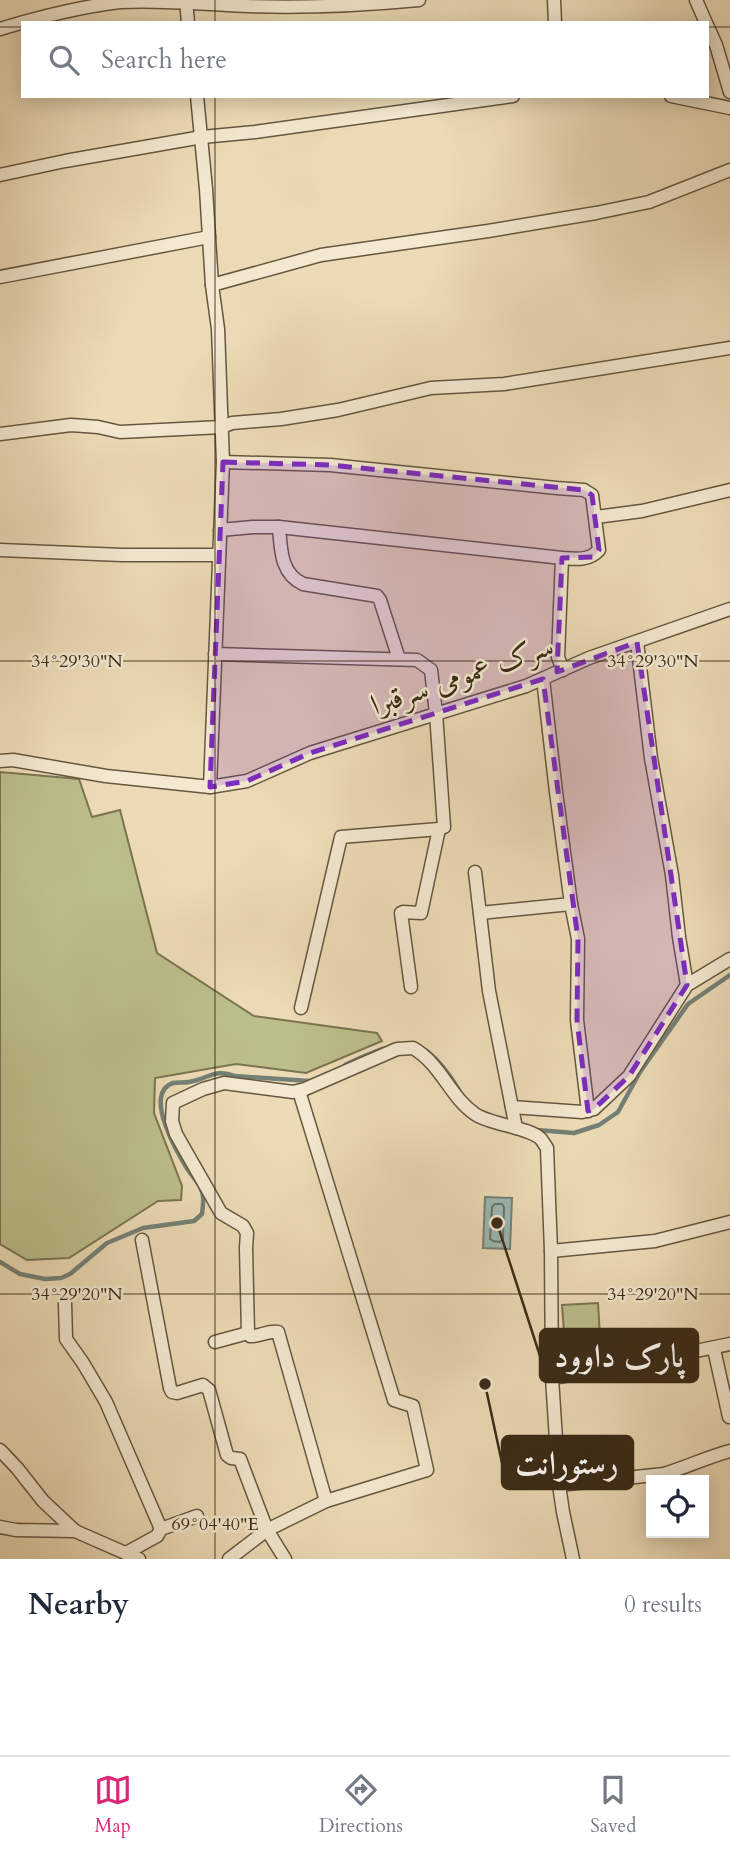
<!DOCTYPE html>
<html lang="en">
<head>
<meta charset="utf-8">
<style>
	body { margin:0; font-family:Cardo,Amiri,serif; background:#f6f6f7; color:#1f2937 }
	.controls { position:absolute; right:21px; bottom:21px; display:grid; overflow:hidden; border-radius:0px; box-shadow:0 4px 18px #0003 }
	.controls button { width:63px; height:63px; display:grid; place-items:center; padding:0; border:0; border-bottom:2px solid #e0e1e3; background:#fff; color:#1f2937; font:35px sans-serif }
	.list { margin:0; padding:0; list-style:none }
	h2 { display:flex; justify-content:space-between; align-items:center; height:91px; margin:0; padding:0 28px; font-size:30px }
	h2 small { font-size:23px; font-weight:400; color:#747a83 }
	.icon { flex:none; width:38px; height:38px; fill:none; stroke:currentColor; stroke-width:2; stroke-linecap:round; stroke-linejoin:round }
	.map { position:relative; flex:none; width:730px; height:1559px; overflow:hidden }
	.search { position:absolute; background:#fff; box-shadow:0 4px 18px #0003; left:21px; right:21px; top:21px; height:77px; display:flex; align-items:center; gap:18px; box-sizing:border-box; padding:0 24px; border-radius:0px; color:#747a83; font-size:26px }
	.sheet { height:196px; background:#fff }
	nav { display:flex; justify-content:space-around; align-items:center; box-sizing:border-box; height:98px; border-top:2px solid #e0e1e3; background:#fff; font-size:19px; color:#747a83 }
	nav a { display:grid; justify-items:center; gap:4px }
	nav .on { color:#db2777 }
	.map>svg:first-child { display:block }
</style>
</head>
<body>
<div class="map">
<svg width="730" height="1559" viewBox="0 0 730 1559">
	<rect width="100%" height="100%" fill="#ecdbb6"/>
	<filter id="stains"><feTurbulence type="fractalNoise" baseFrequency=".00286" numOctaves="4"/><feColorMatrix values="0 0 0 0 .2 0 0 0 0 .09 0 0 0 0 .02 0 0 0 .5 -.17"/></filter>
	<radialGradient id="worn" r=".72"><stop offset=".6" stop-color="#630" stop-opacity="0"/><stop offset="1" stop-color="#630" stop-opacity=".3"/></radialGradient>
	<!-- green -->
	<g fill="#bcbe8b" stroke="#7a7451" stroke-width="2">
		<polygon points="0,772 79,779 92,817 120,810 157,953 254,1016 377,1033 382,1041 306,1073 236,1064 155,1078 154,1113 182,1186 181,1200 158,1201 69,1258 27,1260 0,1244"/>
		<polygon points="598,1303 602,1370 567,1372 562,1305"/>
	</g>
	<!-- water -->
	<polygon fill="#9bb9b6" stroke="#748076" stroke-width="2" points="485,1197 512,1198 510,1249 483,1248"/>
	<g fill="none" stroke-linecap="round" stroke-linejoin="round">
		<!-- shore -->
		<polygon stroke="#6a7266" stroke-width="2" points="495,1204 502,1204 504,1207 503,1239 500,1242 493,1241 490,1239 492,1207"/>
		<!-- stream -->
		<g stroke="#748076" stroke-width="4.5">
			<path d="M427,1051C441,1062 450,1075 459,1090"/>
			<polyline points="345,1065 362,1057 382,1049"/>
			<polyline points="537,1130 574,1133 599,1125 618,1112 640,1072 688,1004 730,975"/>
			<path d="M0,1262L20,1274L45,1279L61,1278L70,1274L107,1243L143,1228L194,1221L202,1214C203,1204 205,1196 200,1187C197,1181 192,1176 188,1170C178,1154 142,1093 173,1083C178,1082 184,1083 189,1082C208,1079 215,1068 235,1076L309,1081"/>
		</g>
		<defs>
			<g id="street">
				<polyline points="186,0 188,23"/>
				<polyline points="554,0 555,23"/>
				<polyline points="696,0 706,23"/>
				<polyline points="707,25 716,45 730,92"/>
				<path d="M0,29C39,17 79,7 120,2C155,0 192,3 227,5C292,9 355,6 419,0"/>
				<polyline points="197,96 206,189 212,285 218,329 223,462 210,787"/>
				<polyline points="671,96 730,108"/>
				<polyline points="0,175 65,161 202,137 255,132 513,96"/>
				<polyline points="0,277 209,237"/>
				<polyline points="212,285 321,255 488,231 596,213 649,202 730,170"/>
				<polyline points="0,434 71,425 98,427 120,432 222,427 232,423 281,419 338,410 431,388 504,384 730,348"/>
				<polyline points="596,517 642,511 730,490"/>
				<path d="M279,527C281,549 280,573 303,584L377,596L380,600L399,659"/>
				<path d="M220,530L253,527H279L562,558C576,559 589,561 599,550L592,495L584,490L557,488L330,465L223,462"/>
				<polyline points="0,550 122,555 219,555"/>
				<polyline points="562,558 558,657 563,670"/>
				<polyline points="637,642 651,758 672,875 679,937 687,985"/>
				<polyline points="215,654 417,660 431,670 436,713 444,827 439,829 341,837 301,1008"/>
				<polyline points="543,679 556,792 571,904 578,939 577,1020 588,1111"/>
				<polyline points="0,761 13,760 106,776 210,787 247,781 310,753 526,686 589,658 730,609"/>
				<polyline points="475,872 489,991 516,1128"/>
				<polyline points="480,913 571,904"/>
				<polyline points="411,987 401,913 403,912 421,913 439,829"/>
				<polyline points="512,1107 582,1112 594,1109 629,1076 687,985 730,959"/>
				<polyline points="142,1240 170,1388 172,1392 177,1393 203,1385 209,1390 227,1455 231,1458 240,1459 267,1530 285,1559"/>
				<polyline points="551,1251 655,1241 730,1222"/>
				<polyline points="65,1303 66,1339 83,1363 106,1402 161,1529"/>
				<polyline points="215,1342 248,1333"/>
				<polyline points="714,1349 729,1417"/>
				<polyline points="552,1378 654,1361 666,1357 730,1344"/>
				<polyline points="0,1450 17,1468 43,1501 75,1531 139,1559"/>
				<path d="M559,1485L664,1474C687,1467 707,1457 730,1451"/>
				<path d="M326,1501L278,1332C268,1330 260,1337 250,1336L248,1333L246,1248L247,1233L243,1226L221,1213L176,1134L172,1121L173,1103L203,1089L224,1083L293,1092L305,1089L397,1049L413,1048C441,1064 450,1097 475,1114C491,1125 529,1127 541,1139C543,1142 545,1145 547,1148L551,1251L552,1378L559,1485L563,1512L573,1559"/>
				<polyline points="0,1527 16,1530 75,1531"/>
				<polyline points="126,1553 157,1536 161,1529 197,1516"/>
				<polyline points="229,1559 267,1530 326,1501 427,1470 413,1406 394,1400 299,1091"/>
			</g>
		</defs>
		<!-- street casing -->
		<use href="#street" stroke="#66573f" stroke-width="15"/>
		<!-- street -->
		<use href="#street" stroke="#f3e8d0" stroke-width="12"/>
	</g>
	<!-- marked area -->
	<path fill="#7b2cbf" fill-opacity="0.2" stroke="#7b2cbf" stroke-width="5" stroke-dasharray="14 9" stroke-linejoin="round" d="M223,462L330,465L584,490L592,495L599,550L593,557L562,558L557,672L637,642L687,985L629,1076L594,1109L588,1111L577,1020L578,939L543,679L310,753L247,781L210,787Z"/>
	<!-- ticks -->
	<path fill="none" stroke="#392b17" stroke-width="2" stroke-opacity="0.45" d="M215,0V23M0,27H23M707,27H730M215,96V1559M0,661H730M0,1294H730"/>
	<g text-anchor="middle" stroke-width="5" stroke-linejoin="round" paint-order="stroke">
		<!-- street labels -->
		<g font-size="30" fill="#392b17" stroke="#f3e8d0">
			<text transform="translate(462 675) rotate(-19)" y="10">سرک عمومی سرقبرا</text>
		</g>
	</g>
	<g font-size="18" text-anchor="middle" fill="#392b17" stroke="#f3e8d0" stroke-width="5" stroke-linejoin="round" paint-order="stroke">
		<text x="77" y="667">34°29'30"N</text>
		<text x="653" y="667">34°29'30"N</text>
		<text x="77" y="1300">34°29'20"N</text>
		<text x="653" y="1300">34°29'20"N</text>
		<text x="215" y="1530">69°04'40"E</text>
	</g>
	<!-- callouts -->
	<path fill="none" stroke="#392b17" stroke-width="2.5" d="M497 1223L540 1356M485 1384L502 1463"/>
	<g fill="#392b17" stroke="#f3e8d0" stroke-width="2.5">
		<circle cx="497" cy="1223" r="7"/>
		<circle cx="485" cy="1384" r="7"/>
	</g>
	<g fill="#392b17" stroke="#392b17" stroke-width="2.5">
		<rect x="540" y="1329" width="158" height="53" rx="7"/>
		<rect x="502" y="1436" width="131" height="53" rx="7"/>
	</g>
	<g font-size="32" text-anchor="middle" font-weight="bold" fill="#fff">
		<text x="619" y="1367">پارک داوود</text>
		<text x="567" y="1474">رستورانت</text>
	</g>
	<rect width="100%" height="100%" filter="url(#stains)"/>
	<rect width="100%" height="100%" fill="url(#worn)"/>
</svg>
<div class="controls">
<button><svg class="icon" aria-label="locate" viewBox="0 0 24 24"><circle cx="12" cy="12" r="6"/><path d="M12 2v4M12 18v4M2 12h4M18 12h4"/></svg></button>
</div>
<div class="search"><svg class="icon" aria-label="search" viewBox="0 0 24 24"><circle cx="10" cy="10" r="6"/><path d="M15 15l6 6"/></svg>Search here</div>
</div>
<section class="sheet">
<h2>Nearby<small>0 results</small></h2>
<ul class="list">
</ul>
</section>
<nav>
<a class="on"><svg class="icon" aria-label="map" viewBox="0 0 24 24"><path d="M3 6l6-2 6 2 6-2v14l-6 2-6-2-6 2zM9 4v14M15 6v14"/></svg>Map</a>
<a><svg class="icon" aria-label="directions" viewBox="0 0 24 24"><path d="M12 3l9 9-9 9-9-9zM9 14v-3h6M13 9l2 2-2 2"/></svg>Directions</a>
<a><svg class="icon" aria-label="saved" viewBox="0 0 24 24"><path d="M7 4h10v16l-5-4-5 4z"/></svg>Saved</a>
</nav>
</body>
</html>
